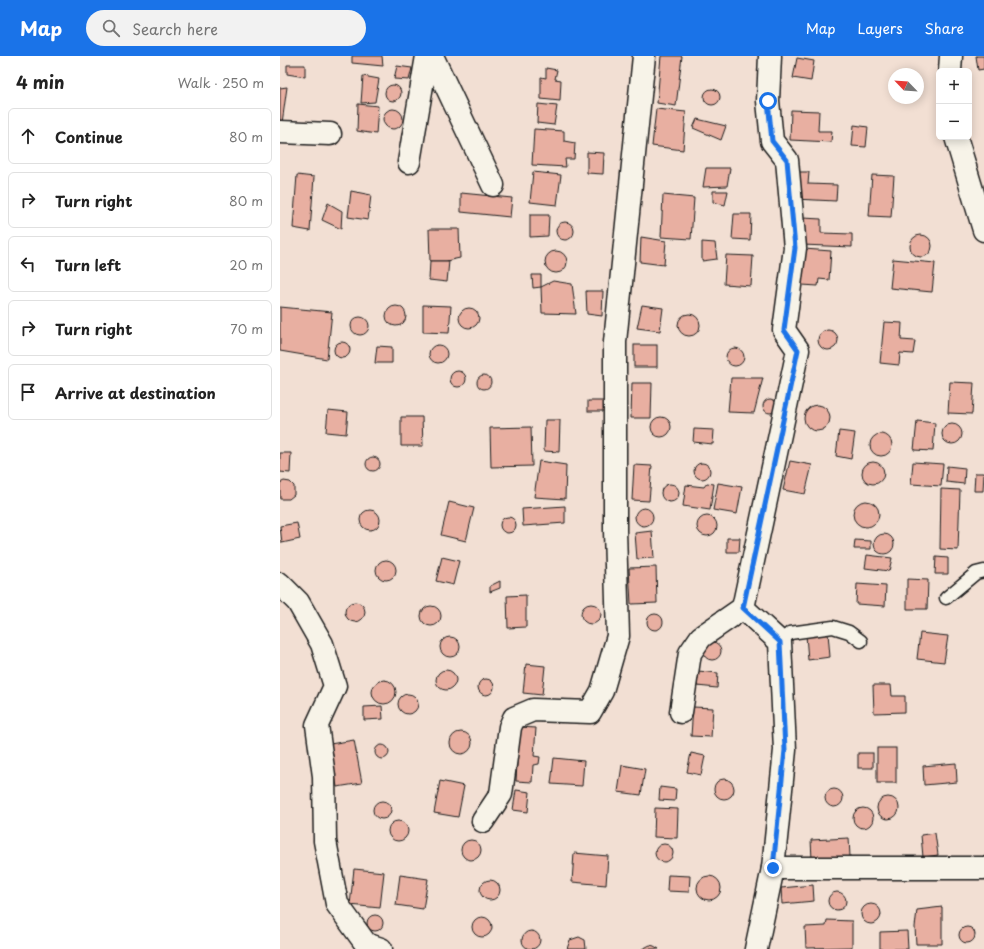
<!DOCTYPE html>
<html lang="en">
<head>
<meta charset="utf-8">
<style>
	body { margin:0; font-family:"Playpen Sans",sans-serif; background:#f2f2f2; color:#222 }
	.controls { position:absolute; right:12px; top:12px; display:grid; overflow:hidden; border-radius:6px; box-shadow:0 2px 10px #0003 }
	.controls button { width:36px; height:36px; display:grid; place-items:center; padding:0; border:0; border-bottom:1px solid #e0e0e0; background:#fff; color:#222; font:20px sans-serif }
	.compass { position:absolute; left:608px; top:12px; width:36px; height:36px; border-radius:50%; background:#fff; box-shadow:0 2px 10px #0003; rotate:295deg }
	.stop { position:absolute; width:12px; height:12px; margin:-9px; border:3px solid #1a73e8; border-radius:50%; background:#fff }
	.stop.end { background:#1a73e8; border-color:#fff; box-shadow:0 1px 4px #0008 }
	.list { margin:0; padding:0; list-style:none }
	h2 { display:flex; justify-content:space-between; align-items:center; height:52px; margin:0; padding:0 16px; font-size:17px }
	h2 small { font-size:13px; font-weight:400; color:#767676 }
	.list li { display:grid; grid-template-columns:26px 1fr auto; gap:12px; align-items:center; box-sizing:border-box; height:56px; margin:0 8px 8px; padding:0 8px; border:1px solid #e0e0e0; border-radius:6px }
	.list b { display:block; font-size:15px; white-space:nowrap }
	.list em { font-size:13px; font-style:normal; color:#767676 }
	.icon { flex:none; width:22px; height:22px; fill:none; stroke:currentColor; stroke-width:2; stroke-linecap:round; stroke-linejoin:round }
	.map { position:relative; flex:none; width:704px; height:893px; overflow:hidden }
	header { display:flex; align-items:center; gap:24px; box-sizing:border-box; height:56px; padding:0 20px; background:#1a73e8; color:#fff }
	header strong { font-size:19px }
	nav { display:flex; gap:22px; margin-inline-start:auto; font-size:14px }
	.search { width:280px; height:36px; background:#f2f2f2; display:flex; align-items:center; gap:10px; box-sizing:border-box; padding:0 14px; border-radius:22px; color:#767676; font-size:15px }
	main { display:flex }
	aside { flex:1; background:#fff }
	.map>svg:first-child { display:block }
</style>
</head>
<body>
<header>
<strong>Map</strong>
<div class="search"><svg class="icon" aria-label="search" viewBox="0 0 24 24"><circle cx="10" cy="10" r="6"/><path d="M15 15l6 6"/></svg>Search here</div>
<nav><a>Map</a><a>Layers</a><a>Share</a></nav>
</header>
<main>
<aside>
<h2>4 min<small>Walk · 250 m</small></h2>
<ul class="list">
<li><svg class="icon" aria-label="ahead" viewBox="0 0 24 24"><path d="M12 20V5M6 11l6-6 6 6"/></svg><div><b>Continue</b></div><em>80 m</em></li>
<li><svg class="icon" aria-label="right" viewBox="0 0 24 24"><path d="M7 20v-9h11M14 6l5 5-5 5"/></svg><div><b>Turn right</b></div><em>80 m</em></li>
<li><svg class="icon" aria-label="left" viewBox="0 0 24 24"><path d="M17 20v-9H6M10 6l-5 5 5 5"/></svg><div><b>Turn left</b></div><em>20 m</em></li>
<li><svg class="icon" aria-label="right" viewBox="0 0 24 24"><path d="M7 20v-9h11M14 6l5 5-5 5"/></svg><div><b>Turn right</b></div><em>70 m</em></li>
<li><svg class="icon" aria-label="arrive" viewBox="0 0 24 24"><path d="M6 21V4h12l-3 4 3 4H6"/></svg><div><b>Arrive at destination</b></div></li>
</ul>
</aside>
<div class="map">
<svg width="704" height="893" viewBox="0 0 704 893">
	<rect width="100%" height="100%" fill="#f2dfd3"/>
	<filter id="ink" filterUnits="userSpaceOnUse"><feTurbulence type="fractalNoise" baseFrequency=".025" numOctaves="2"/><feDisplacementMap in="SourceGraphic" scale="8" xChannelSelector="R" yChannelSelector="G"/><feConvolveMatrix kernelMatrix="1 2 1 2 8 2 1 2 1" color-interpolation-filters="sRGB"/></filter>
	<g filter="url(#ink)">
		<!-- building -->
		<g fill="#e8afa1" stroke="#1c1c1c">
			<polygon points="72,0 102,0 103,10 72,7"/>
			<polygon points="381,0 402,0 396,50 377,47"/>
			<polygon points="696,0 704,0 704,13 698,14"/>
			<polygon points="517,2 534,5 531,25 513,22"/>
			<polygon points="7,9 25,9 25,21 7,18"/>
			<polygon points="117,10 132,12 129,24 114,23"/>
			<polygon points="266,12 277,14 275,23 281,24 280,45 261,43 261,21 266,22"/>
			<polygon points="83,20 99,23 95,46 81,47"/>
			<circle cx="113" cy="37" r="8"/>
			<polygon points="7,31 2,67 0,67 0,32"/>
			<circle cx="432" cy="41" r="8"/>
			<polygon points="78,48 98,50 96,78 77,75"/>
			<polygon points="258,48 277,50 274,69 257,67"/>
			<polygon points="376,53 406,56 403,94 372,90"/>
			<circle cx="113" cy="63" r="10"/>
			<polygon points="511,54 539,55 538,75 552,75 551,86 510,84"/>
			<polygon points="417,63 446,70 441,84 413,72"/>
			<polygon points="574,69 588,71 586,91 572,90"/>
			<polygon points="254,73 284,75 284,85 295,87 294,103 285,103 286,111 252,109"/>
			<polygon points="307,96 324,97 323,118 307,117"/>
			<polygon points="426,112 450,112 447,130 423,131"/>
			<polygon points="253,116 281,119 277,149 250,146"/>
			<polygon points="515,116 529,116 528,128 557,129 556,145 514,143"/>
			<polygon points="17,119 34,121 30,175 13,172"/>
			<polygon points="592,119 614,120 611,161 589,160"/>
			<polygon points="71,135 91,139 88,164 68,161"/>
			<polygon points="433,135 448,135 445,149 433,146"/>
			<polygon points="181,137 232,142 230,161 181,156"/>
			<polygon points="383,139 414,142 411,183 381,181"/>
			<polygon points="48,147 62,155 61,173 42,164"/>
			<polygon points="454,158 471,158 470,184 452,183"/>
			<polygon points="250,159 269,159 268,180 250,181"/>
			<polygon points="523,162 541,163 541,177 572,178 572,191 522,189"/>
			<circle cx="285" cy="175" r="9"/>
			<polygon points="149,173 179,173 180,202 166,205 150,205"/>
			<circle cx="641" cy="190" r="11"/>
			<polygon points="361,181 386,185 384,209 360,206"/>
			<polygon points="422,186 435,187 437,203 422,205"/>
			<polygon points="524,193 551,195 549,224 539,223 538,230 522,229"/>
			<circle cx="276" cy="206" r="11"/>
			<polygon points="446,199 473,200 471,230 444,228"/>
			<polygon points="613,203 655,207 652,236 610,232"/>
			<polygon points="150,205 169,205 167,226 149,224"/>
			<polygon points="252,219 261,219 261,231 253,232"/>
			<polygon points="273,225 292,228 296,258 262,257 261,231"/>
			<polygon points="306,235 323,235 322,260 307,258"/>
			<polygon points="143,249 171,250 169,277 143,276"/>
			<polygon points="362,249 383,252 380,275 357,272"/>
			<circle cx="116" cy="260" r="10"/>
			<polygon points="0,251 52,256 47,303 0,295"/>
			<circle cx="189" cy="262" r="10"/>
			<circle cx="409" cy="269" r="11"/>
			<circle cx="80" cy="270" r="9"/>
			<polygon points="604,266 622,267 621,284 635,285 633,298 620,297 619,309 600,307"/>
			<circle cx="548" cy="284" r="10"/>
			<circle cx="62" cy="294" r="8"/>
			<rect x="354" y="289" width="23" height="22"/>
			<circle cx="158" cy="298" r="9"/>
			<polygon points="97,290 112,291 112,307 95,307"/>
			<circle cx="455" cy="301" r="9"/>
			<circle cx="178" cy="323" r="8"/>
			<circle cx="204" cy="326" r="7"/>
			<polygon points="451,322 483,322 474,357 448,356"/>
			<polygon points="670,326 694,327 692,358 668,357"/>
			<polygon points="352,327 372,327 371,362 351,362"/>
			<circle cx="490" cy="350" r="7"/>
			<rect x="308" y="345" width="17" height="10"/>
			<circle cx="537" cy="362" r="13"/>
			<polygon points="48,354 68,356 66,378 46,376"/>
			<polygon points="121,361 142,361 143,390 121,390"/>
			<circle cx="381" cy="371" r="10"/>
			<polygon points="265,364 280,364 279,396 264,395"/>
			<polygon points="637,365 655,367 653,395 634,394"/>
			<circle cx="672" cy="378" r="10"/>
			<polygon points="251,371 252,410 211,411 210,372"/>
			<polygon points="414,373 434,374 433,388 413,386"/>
			<polygon points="559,375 575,377 571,403 556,400"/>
			<circle cx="601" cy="389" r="11"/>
			<polygon points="0,397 11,397 10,417 0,416"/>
			<circle cx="93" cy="408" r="7"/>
			<polygon points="259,405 286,409 285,443 254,441"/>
			<polygon points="510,405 532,409 525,438 503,434"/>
			<polygon points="633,406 663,408 661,430 631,428"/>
			<circle cx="593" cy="417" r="11"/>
			<circle cx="422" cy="415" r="8"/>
			<polygon points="354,409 372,410 369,445 352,444"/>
			<polygon points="667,410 685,412 684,428 666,426"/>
			<polygon points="695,417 704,417 703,435 694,435"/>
			<polygon points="4,425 10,426 14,430 14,439 9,443 0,443 0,427"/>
			<polygon points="427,427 434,428 430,454 403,450 406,429 424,431"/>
			<polygon points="438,427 462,431 457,458 433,454"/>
			<circle cx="390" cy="437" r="9"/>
			<polygon points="661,433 680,434 678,494 660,493"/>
			<circle cx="586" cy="458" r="13"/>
			<polygon points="169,446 194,452 186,485 161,479"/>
			<polygon points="285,450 285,467 243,470 242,453"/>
			<circle cx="364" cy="461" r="9"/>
			<circle cx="90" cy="464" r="10"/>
			<circle cx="427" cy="470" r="10"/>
			<circle cx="228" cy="469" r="8"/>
			<polygon points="17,467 20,483 2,487 0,470"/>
			<polygon points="372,475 374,502 357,503 355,477"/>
			<circle cx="604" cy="488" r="10"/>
			<polygon points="447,482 460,482 459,496 447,496"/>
			<polygon points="575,484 591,485 591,493 574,493"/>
			<polygon points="587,499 612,502 609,515 585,512"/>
			<polygon points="162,501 179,505 173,529 156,525"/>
			<polygon points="656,501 668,502 668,518 655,518"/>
			<circle cx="106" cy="514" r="10"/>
			<polygon points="376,511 377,547 351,548 349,512"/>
			<polygon points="627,523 648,524 647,553 627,553"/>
			<polygon points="220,525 220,532 210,536 210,530"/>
			<polygon points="577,528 606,530 605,550 576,548"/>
			<polygon points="246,539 246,571 228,572 227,540"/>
			<circle cx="75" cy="556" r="10"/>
			<circle cx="311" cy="558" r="10"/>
			<circle cx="151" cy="560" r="10"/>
			<circle cx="375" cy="566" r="8"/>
			<polygon points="548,577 550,601 528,604 526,579"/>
			<polygon points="640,577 668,580 664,606 637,603"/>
			<circle cx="170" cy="591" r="10"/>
			<circle cx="432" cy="595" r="9"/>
			<polygon points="246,608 265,610 262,639 243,637"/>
			<circle cx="166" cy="624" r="10"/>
			<polygon points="418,615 438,617 437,632 417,630"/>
			<circle cx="206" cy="631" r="8"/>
			<circle cx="104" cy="636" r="12"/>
			<polygon points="593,629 611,629 612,640 625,640 625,656 594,657"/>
			<circle cx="128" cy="648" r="10"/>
			<polygon points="102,650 103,663 84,664 84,651"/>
			<polygon points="413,651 433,652 431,681 411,680"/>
			<polygon points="239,671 256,672 254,700 260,701 259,708 253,709 252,726 236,725"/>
			<circle cx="181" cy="687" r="11"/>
			<polygon points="74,684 82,727 57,731 50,688"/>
			<circle cx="102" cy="696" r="7"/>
			<rect x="597" y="692" width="19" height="35"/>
			<polygon points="411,697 425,700 421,719 407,716"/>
			<rect x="578" y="697" width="15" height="15"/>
			<polygon points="274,702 304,705 302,730 271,728"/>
			<polygon points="676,707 677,726 644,729 643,710"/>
			<polygon points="342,709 365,713 361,739 338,736"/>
			<circle cx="444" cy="733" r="10"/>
			<polygon points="160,725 184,730 178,761 154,757"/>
			<polygon points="380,731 396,733 395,745 379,744"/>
			<circle cx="554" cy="742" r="9"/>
			<polygon points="236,734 250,736 248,756 233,754"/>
			<circle cx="608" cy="752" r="11"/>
			<circle cx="102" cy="754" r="9"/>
			<circle cx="583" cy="762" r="10"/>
			<polygon points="375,752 398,753 397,782 374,781"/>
			<circle cx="118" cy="775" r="10"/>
			<polygon points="655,777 658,799 643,801 641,779"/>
			<polygon points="569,782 570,801 532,803 531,784"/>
			<circle cx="191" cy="794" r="10"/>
			<circle cx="384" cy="797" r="9"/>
			<polygon points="294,797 328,800 326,829 292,826"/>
			<polygon points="74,813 104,816 100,852 70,849"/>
			<polygon points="120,819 148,823 143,853 116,849"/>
			<polygon points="388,819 410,820 409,836 387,835"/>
			<circle cx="429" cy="832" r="12"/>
			<circle cx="210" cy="834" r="10"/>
			<polygon points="533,829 534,845 502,848 501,832"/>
			<circle cx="557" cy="845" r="9"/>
			<circle cx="591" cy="858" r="10"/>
			<polygon points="662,851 662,888 636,888 635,871 637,854"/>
			<circle cx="95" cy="867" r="8"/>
			<circle cx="202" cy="871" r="10"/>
			<polygon points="547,864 572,865 572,891 526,892 525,871 546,870"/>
			<circle cx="687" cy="879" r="8"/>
			<polygon points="627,875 628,893 600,893 600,876"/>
			<circle cx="251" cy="884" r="9"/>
			<polygon points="299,881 305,884 306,893 287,893 290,884"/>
			<polygon points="370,889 374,890 379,893 362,893"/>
		</g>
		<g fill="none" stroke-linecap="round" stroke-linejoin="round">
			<defs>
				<g id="lane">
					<polyline points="666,542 696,517 704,515"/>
					<polyline points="500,586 510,577 553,571 569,576 581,585"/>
				</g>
				<g id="street">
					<polyline points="152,0 213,129"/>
					<polyline points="670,15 671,0"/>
					<polyline points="0,76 50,78"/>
					<polyline points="676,81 704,174"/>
					<polyline points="129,106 147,0"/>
					<polyline points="0,528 18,546 42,588 55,630 37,669 44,720 45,785 57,848 86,888 101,893"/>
					<polyline points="401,656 410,597 421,581 463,552"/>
					<polyline points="203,765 221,738 230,671 234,662 253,654 310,656 322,635 338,580 335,474 335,286 364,0"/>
					<polyline points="493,812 704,812"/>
					<polyline points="476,893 493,812 505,694 500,586 463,552 518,294 504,274 515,192 507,104 492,85 488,45 490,0"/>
				</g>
			</defs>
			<!-- lane casing -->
			<use href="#lane" stroke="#1c1c1c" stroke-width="15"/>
			<!-- street casing -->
			<use href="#street" stroke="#1c1c1c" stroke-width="25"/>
			<!-- lane -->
			<use href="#lane" stroke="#f7f3e8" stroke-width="12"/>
			<!-- street -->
			<use href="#street" stroke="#f7f3e8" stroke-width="22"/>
		</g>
	</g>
	<g fill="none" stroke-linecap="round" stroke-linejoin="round" filter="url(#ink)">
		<!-- route -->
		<polyline stroke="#1a73e8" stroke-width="5" points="488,45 492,85 507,104 515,192 504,274 518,294 463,552 500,586 505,694 493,812"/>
	</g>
</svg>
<div class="controls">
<button>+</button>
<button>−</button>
</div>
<svg class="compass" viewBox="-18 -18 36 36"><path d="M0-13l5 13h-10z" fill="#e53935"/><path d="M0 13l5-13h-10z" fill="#767676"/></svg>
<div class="stop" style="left:488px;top:45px"></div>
<div class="stop end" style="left:493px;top:812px"></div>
</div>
</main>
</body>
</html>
